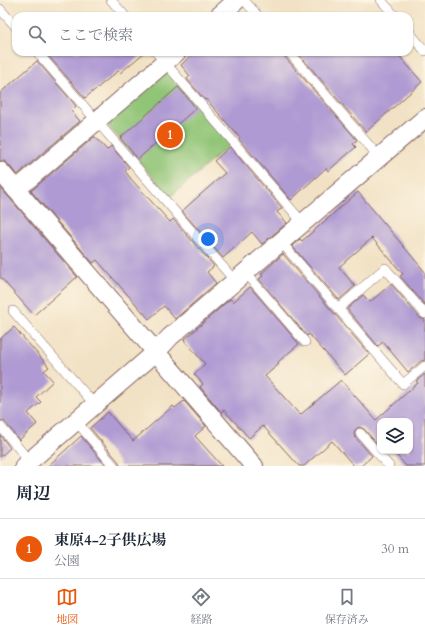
<!DOCTYPE html>
<html lang="ja">
<head>
<meta charset="utf-8">
<style>
	body { margin:0; font-family:Cardo,"Noto Serif JP",serif; background:#f2f2f3; color:#1f2937 }
	.controls { position:absolute; right:12px; bottom:12px; display:grid; overflow:hidden; border-radius:8px; box-shadow:0 1px 3px #0004 }
	.controls button { width:36px; height:36px; display:grid; place-items:center; padding:0; border:0; border-bottom:1px solid #e0e1e3; background:#fff; color:#1f2937; font:20px sans-serif }
	.you { position:absolute; left:208px; top:239px; width:14px; height:14px; margin:-10px; border:3px solid #fff; border-radius:50%; background:#1a73e8; box-shadow:0 0 0 6px #1a73e833 }
	.badge { display:grid; place-items:center; width:26px; height:26px; border-radius:50%; background:#ea580c; color:#fff; font-size:13px; font-weight:700 }
	.pin { position:absolute; translate:-50% -50%; border:2px solid #fff; box-shadow:0 1px 4px #0006 }
	.list { margin:0; padding:0; list-style:none }
	h2 { display:flex; justify-content:space-between; align-items:center; height:52px; margin:0; padding:0 16px; font-size:17px }
	h2 small { font-size:13px; font-weight:400; color:#747a83 }
	.list li { display:grid; grid-template-columns:26px 1fr auto; gap:12px; align-items:center; box-sizing:border-box; height:60px; padding:0 16px; border-top:1px solid #e0e1e3 }
	.list b { display:block; font-size:15px; white-space:nowrap }
	.list p { margin:0; font-size:13px; white-space:nowrap; color:#747a83 }
	.list em { font-size:13px; font-style:normal; color:#747a83 }
	.icon { flex:none; width:22px; height:22px; fill:none; stroke:currentColor; stroke-width:2; stroke-linecap:round; stroke-linejoin:round }
	.map { position:relative; flex:none; width:425px; height:466px; overflow:hidden }
	.search { position:absolute; background:#fff; box-shadow:0 1px 3px #0004; left:12px; right:12px; top:12px; height:44px; display:flex; align-items:center; gap:10px; box-sizing:border-box; padding:0 14px; border-radius:12px; color:#747a83; font-size:15px }
	.sheet { height:112px; background:#fff }
	nav { display:flex; justify-content:space-around; align-items:center; box-sizing:border-box; height:56px; border-top:1px solid #e0e1e3; background:#fff; font-size:11px; color:#747a83 }
	nav a { display:grid; justify-items:center; gap:2px }
	nav .on { color:#ea580c }
	.map>svg:first-child { display:block }
</style>
</head>
<body>
<div class="map">
<svg width="425" height="466" viewBox="0 0 425 466">
	<rect width="100%" height="100%" fill="#fcf5e5"/>
	<filter id="ink" filterUnits="userSpaceOnUse"><feTurbulence type="fractalNoise" baseFrequency=".025" numOctaves="2"/><feDisplacementMap in="SourceGraphic" scale="8" xChannelSelector="R" yChannelSelector="G"/><feConvolveMatrix kernelMatrix="1 2 1 2 8 2 1 2 1" color-interpolation-filters="sRGB"/></filter>
	<filter id="wash" filterUnits="userSpaceOnUse"><feTurbulence type="fractalNoise" baseFrequency=".012" numOctaves="4" result="noise"/><feDisplacementMap in="SourceGraphic" scale="16" xChannelSelector="R" yChannelSelector="G"/><feGaussianBlur stdDeviation="0.9" result="paint"/><feColorMatrix in="noise" values="0 0 0 0 0 0 0 0 0 0 0 0 0 0 0 0 0 1.4 0 .05"/><feComposite in="paint" operator="in"/></filter>
	<g filter="url(#wash)">
		<rect width="100%" height="100%" fill="#f2e2c5"/>
		<!-- green -->
		<polygon fill="#90c476" stroke="#6d7250" points="164,73 170,73 231,144 170,197 109,127 109,121"/>
		<g id="blocks">
			<!-- building -->
			<g fill="#af9ad3">
				<polygon points="47,52 145,52 120,73 118,71 85,98 46,53"/>
				<polygon points="195,52 283,52 284,56 357,140 353,144 356,147 328,171 326,168 291,200 239,139 240,138 206,99 205,100 187,79 190,76 181,65"/>
				<polygon points="297,52 396,52 422,82 366,132"/>
				<polygon points="37,61 76,106 71,111 80,121 17,175 8,164 4,161 0,161 0,93"/>
				<polygon points="178,87 196,108 138,159 120,138"/>
				<polygon points="94,137 95,137 107,150 111,146 129,167 125,171 131,179 170,222 173,219 214,266 207,272 216,283 175,319 164,306 149,319 97,260 93,263 31,191"/>
				<polygon points="230,147 282,208 277,212 287,223 262,244 252,232 223,258 182,211 225,173 214,161"/>
				<polygon points="0,187 77,277 34,315 0,277"/>
				<polygon points="358,192 425,272 425,305 400,276 403,274 372,238 339,267 355,286 339,300 292,246 300,239 302,241"/>
				<polygon points="283,254 369,354 345,375 309,334 307,336 259,279 263,276 261,274"/>
				<polygon points="391,284 420,318 425,320 425,360 421,361 408,372 383,342 378,346 347,309 363,295 370,302"/>
				<polygon points="250,287 299,344 278,362 279,364 265,376 300,415 341,380 376,420 418,383 416,381 425,374 425,466 406,466 393,451 410,451 410,421 380,421 380,447 364,429 359,427 356,429 354,434 355,437 372,456 361,466 354,466 332,441 304,466 299,466 263,426 249,438 224,410 221,412 200,387 203,384 194,374 205,364 184,340 230,299 233,302"/>
				<polygon points="14,327 49,367 44,371 53,381 36,397 41,402 28,413 37,424 19,440 5,422 0,420 0,339"/>
				<polygon points="184,401 206,426 195,436 222,466 120,466 119,462 90,428 108,412 127,435 128,435 133,441 173,406 175,408"/>
				<polygon points="0,435 10,448 0,457"/>
				<polygon points="81,436 106,466 48,466"/>
			</g>
		</g>
	</g>
	<g filter="url(#ink)">
		<use href="#blocks" fill-opacity="0" stroke="#856361" stroke-width="1"/>
		<g fill="none" stroke-linecap="round" stroke-linejoin="round">
			<defs>
				<g id="service">
					<polyline points="111,0 125,16"/>
					<polyline points="244,0 258,16"/>
					<polyline points="381,0 395,16"/>
					<polyline points="0,9 16,27"/>
					<polyline points="409,32 425,51"/>
					<polyline points="37,52 235,281"/>
					<polyline points="156,52 303,223"/>
					<polyline points="289,52 379,157"/>
					<polyline points="281,242 403,384 425,366"/>
					<polyline points="245,272 305,342"/>
					<polyline points="338,309 385,268 425,314"/>
					<polyline points="13,311 95,405"/>
					<polyline points="76,421 114,466"/>
					<polyline points="0,426 31,463"/>
					<polyline points="360,433 389,466"/>
				</g>
				<g id="minor">
					<polyline points="219,16 237,0"/>
					<polyline points="0,171 254,466"/>
					<polyline points="16,190 177,52"/>
					<polyline points="24,466 156,352 170,337 425,118"/>
				</g>
			</defs>
			<!-- service casing -->
			<use href="#service" stroke="#856361" stroke-width="10"/>
			<!-- minor casing -->
			<use href="#minor" stroke="#856361" stroke-width="20"/>
			<!-- service -->
			<use href="#service" stroke="#fff" stroke-width="9"/>
			<!-- minor -->
			<use href="#minor" stroke="#fff" stroke-width="18"/>
		</g>
	</g>
</svg>
<div class="controls">
<button><svg class="icon" aria-label="layers" viewBox="0 0 24 24"><path d="M12 4l9 5-9 5-9-5zM3 14l9 5 9-5"/></svg></button>
</div>
<div class="you"></div>
<div class="pin badge" style="left:170px;top:135px">1</div>
<div class="search"><svg class="icon" aria-label="search" viewBox="0 0 24 24"><circle cx="10" cy="10" r="6"/><path d="M15 15l6 6"/></svg>ここで検索</div>
</div>
<section class="sheet">
<h2>周辺<small></small></h2>
<ul class="list">
<li><span class="badge">1</span><div><b>東原4-2子供広場</b><p>公園</p></div><em>30 m</em></li>
</ul>
</section>
<nav>
<a class="on"><svg class="icon" aria-label="map" viewBox="0 0 24 24"><path d="M3 6l6-2 6 2 6-2v14l-6 2-6-2-6 2zM9 4v14M15 6v14"/></svg>地図</a>
<a><svg class="icon" aria-label="directions" viewBox="0 0 24 24"><path d="M12 3l9 9-9 9-9-9zM9 14v-3h6M13 9l2 2-2 2"/></svg>経路</a>
<a><svg class="icon" aria-label="saved" viewBox="0 0 24 24"><path d="M7 4h10v16l-5-4-5 4z"/></svg>保存済み</a>
</nav>
</body>
</html>
